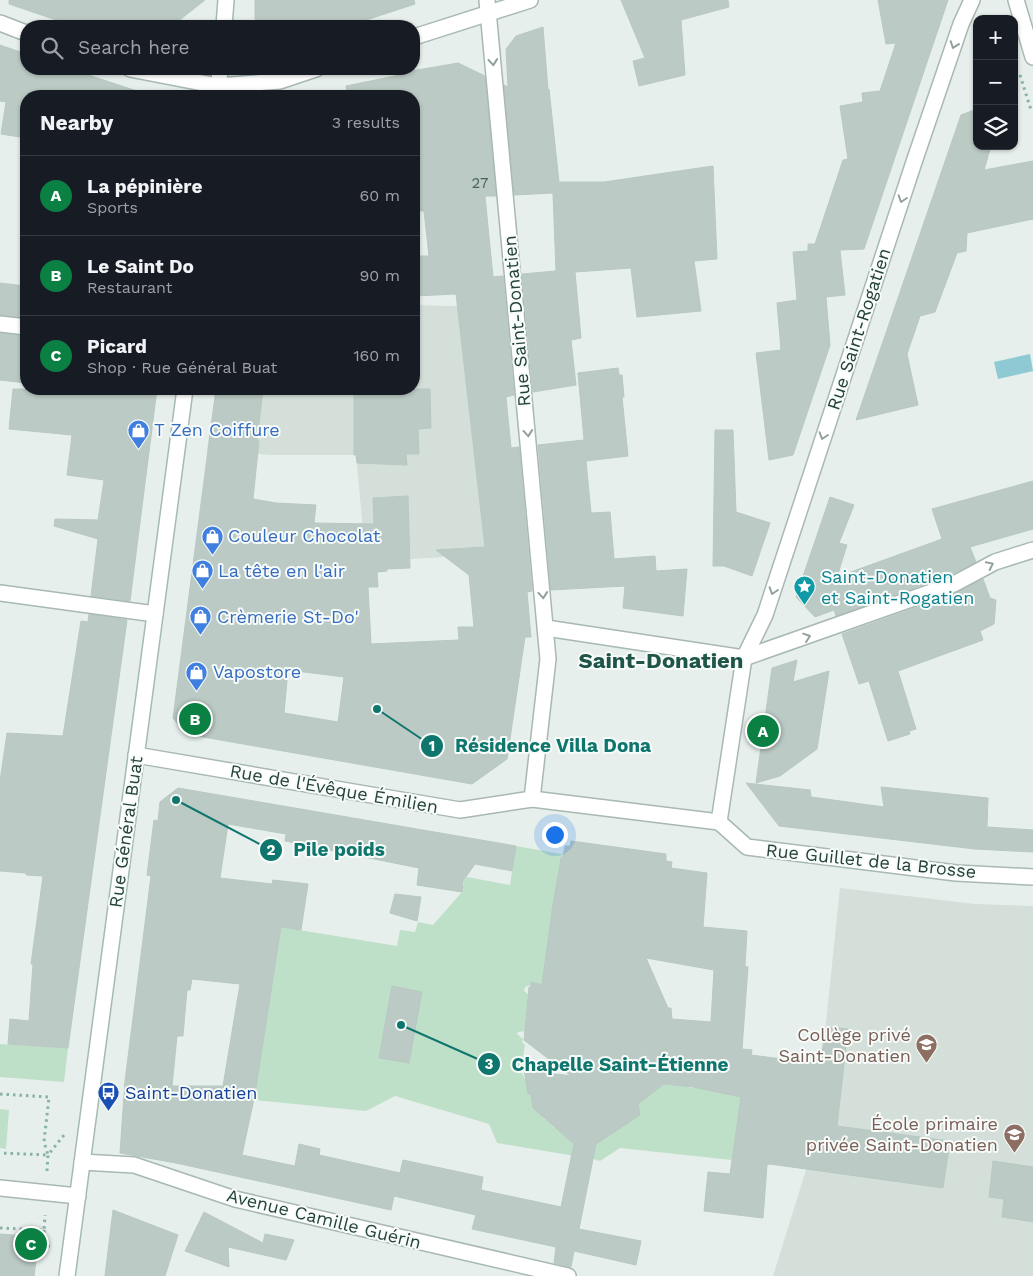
<!DOCTYPE html>
<html lang="en">
<head>
<meta charset="utf-8">
<style>
	body { margin:0; font-family:"Work Sans",sans-serif; background:#242831; color:#f1f3f6 }
	.controls { position:absolute; right:15px; top:15px; display:grid; overflow:hidden; border-radius:10px; box-shadow:0 1px 4px #0004 }
	.controls button { width:45px; height:45px; display:grid; place-items:center; padding:0; border:0; border-bottom:1px solid #363941; background:#171b24; color:#f1f3f6; font:25px sans-serif }
	.you { position:absolute; left:554px; top:834px; width:18px; height:18px; margin:-12px; border:4px solid #fff; border-radius:50%; background:#1a73e8; box-shadow:0 0 0 8px #1a73e833 }
	.badge { display:grid; place-items:center; width:32px; height:32px; border-radius:50%; background:#0b8043; color:#fff; font-size:16px; font-weight:700 }
	.pin { position:absolute; translate:-50% -50%; border:2px solid #fff; box-shadow:0 1px 5px #0006 }
	.list { margin:0; padding:0; list-style:none }
	h2 { display:flex; justify-content:space-between; align-items:center; height:65px; margin:0; padding:0 20px; font-size:21px }
	h2 small { font-size:16px; font-weight:400; color:#9ea1a6 }
	.list li { display:grid; grid-template-columns:32px 1fr auto; gap:15px; align-items:center; box-sizing:border-box; height:80px; padding:0 20px; border-top:1px solid #363941 }
	.list b { display:block; font-size:19px; white-space:nowrap }
	.list p { margin:0; font-size:16px; white-space:nowrap; color:#9ea1a6 }
	.list em { font-size:16px; font-style:normal; color:#9ea1a6 }
	.icon { flex:none; width:28px; height:28px; fill:none; stroke:currentColor; stroke-width:2; stroke-linecap:round; stroke-linejoin:round }
	.map { position:relative; flex:none; width:1033px; height:1276px; overflow:hidden }
	.search { position:absolute; background:#171b24; box-shadow:0 1px 4px #0004; left:20px; top:20px; width:400px; height:55px; display:flex; align-items:center; gap:12px; box-sizing:border-box; padding:0 18px; border-radius:20px; color:#9ea1a6; font-size:19px }
	.panel { position:absolute; background:#171b24; box-shadow:0 1px 4px #0004; left:20px; top:90px; width:400px; height:305px; border-radius:20px }
	.map>svg:first-child { display:block }
</style>
</head>
<body>
<div class="map">
<svg width="1033" height="1276" viewBox="0 0 1033 1276">
	<rect width="100%" height="100%" fill="#e6efeb"/>
	<!-- built -->
	<g fill="#d4dfda">
		<polygon points="496,304 522,552 366,562 356,455 271,455 207,450 216,389 414,389 414,305 449,306"/>
		<polygon points="840,888 975,904 1033,906 1033,1276 773,1276 806,1170 819,1089"/>
	</g>
	<!-- green -->
	<g fill="#bfe0c8">
		<path d="M516,846L567,855L561,858L560,879H557V882L560,883L554,901L550,927L553,928C546,949 544,968 545,991L531,982V985L525,987L524,991L528,994L525,1031L518,1032L517,1034L523,1039L522,1043L525,1044L523,1058H521V1061H523L522,1070H519V1073H522L544,1119L546,1120L548,1119L553,1123L552,1126L555,1128L556,1125L639,1110L637,1098L654,1080L689,1084L688,1087L693,1088L694,1085L742,1092L732,1160L620,1148L600,1161L593,1159L497,1143L489,1124L395,1096L366,1111L254,1100L281,927L397,946L400,930L415,932L418,922L433,925L462,892L464,881L467,877L510,885Z"/>
		<polygon points="0,1044 68,1048 64,1082 0,1077"/>
		<polygon points="0,1109 9,1110 6,1149 0,1148"/>
	</g>
	<!-- water -->
	<polygon fill="#8ec9d4" points="1030,354 1033,371 998,379 994,362"/>
	<!-- building -->
	<g fill="#bbcac4" stroke="#b8c9c2" fill-rule="evenodd">
		<polygon points="9,0 205,0 172,26 74,26 9,4"/>
		<polygon points="255,0 414,0 415,4 348,26 261,26 255,19"/>
		<polygon points="621,0 728,0 729,7 681,20 685,75 639,86 633,61 645,58"/>
		<polygon points="878,0 948,0 864,249 840,250 845,295 826,297 830,345 793,455 769,460 756,353 781,350 777,303 797,300 793,252 808,251 808,244 815,244 843,160 848,159 840,106 863,102 862,93 880,91 896,43 886,44"/>
		<polygon points="543,27 548,90 549,89 559,182 604,182 713,166 717,259 694,261 701,311 637,317 631,268 575,272 581,338 571,340 576,385 533,392 522,274 556,271 553,193 514,195 504,85 508,87 506,49 516,36"/>
		<polygon points="0,45 26,54 26,69 70,69 140,92 139,96 26,96 26,138 1,134 6,102 0,101"/>
		<path d="M458,63L485,76L496,196H485L493,277L503,276L514,395L506,397L511,448L519,447L532,591L527,592L531,637H525L507,759L472,784L186,734L173,718L216,389H263L257,441H259L253,499L276,503L316,505L314,523L374,524L373,498L408,496L410,568L387,569V571L377,572L378,587H368L371,644L459,640L458,627H474L469,575L436,550L485,547L456,294L414,296L416,256H429L424,211H414V96H347L346,86L400,75V73ZM288,670L344,677L338,722L284,713Z"/>
		<polygon points="977,109 977,146 991,146 984,170 1033,161 1033,219 967,233 966,251 957,253 935,312 920,316 907,354 918,405 856,420 961,115"/>
		<polygon points="0,283 26,286 26,318 0,315"/>
		<polygon points="0,333 26,336 26,383 0,380"/>
		<polygon points="618,368 619,375 622,375 624,397 622,397 628,456 586,461 591,513 610,512 614,559 655,556 656,571 687,569 683,616 623,608 625,586 551,590 538,445 584,440 578,373"/>
		<polygon points="13,389 157,389 130,601 91,596 98,539 54,526 55,519 98,520 104,480 67,475 72,435 9,429"/>
		<polygon points="354,389 430,389 431,428 418,429 419,454 406,454 407,465 357,463 356,455 354,455"/>
		<polygon points="715,430 733,430 736,512 770,523 752,576 724,566 713,566"/>
		<polygon points="1033,481 1033,529 970,547 976,562 950,575 836,616 834,610 815,617 796,597 830,497 854,505 839,543 847,545 837,577 942,539 932,509"/>
		<polygon points="983,579 990,598 996,600 994,624 980,631 983,640 898,671 916,729 909,731 910,734 888,741 869,681 859,684 842,634 957,593"/>
		<polygon points="89,614 127,620 68,1048 8,1044 10,1019 29,1021 33,964 31,964 43,876 26,875 26,873 0,871 0,781 7,733 63,736 81,621 88,622"/>
		<polygon points="797,660 793,682 829,671 817,749 780,776 756,783 772,668"/>
		<polygon points="746,783 810,790 811,797 884,807 881,787 988,798 987,827 1033,830 1033,852 975,849 779,826"/>
		<path d="M178,788L516,846L512,871L475,864L463,881L462,892L417,885L419,868L285,841L286,834L228,824L220,878L272,884L273,880L308,884L301,930L281,927L255,1094L242,1155L295,1166L299,1144L320,1149L319,1155L400,1173L403,1160L483,1177L481,1190L561,1207L574,1144L533,1108L531,1094H528L524,1070L571,1076L524,1040L529,987H531V982L542,985L552,911L561,858L563,857L565,846H570L571,841L666,854V861L672,862L671,868L707,873L703,927L747,931L745,966L748,967L742,1049L752,1050L751,1055L821,1064L825,1027L848,1029L837,1126L950,1141L943,1188L770,1164L767,1165L763,1218L704,1211L708,1172L730,1174L741,1097L693,1087L664,1084L638,1104L640,1115L596,1144L579,1229L641,1241L636,1265L574,1251L571,1267L554,1263L556,1247L472,1229L476,1215L394,1196L391,1210L176,1163L120,1153L125,1081L151,876L147,875L154,820L158,821L160,802ZM646,958L714,970L711,1022L672,1019L671,1008H668ZM192,979L240,984L223,1086H172L177,1036H183L187,990H190Z"/>
		<polygon points="395,894 421,897 417,921 390,913"/>
		<polygon points="392,986 422,992 409,1063 379,1058"/>
		<polygon points="993,1161 1033,1167 1033,1222 1002,1217 1004,1199 989,1197"/>
		<polygon points="113,1210 178,1235 165,1276 105,1276"/>
		<polygon points="204,1212 263,1243 265,1234 294,1240 286,1260 228,1247 229,1267 185,1251"/>
		<polygon points="0,1234 39,1237 34,1276 0,1276"/>
	</g>
	<g fill="none" stroke-linecap="round" stroke-linejoin="round">
		<defs>
			<polyline id="pedestrian" points="532,799 719,822"/>
			<g id="minor">
				<polyline points="972,0 961,24 914,162 765,615 744,658 719,822 747,847 956,873 1033,877"/>
				<polyline points="0,324 26,327"/>
				<polyline points="0,593 155,614"/>
				<polyline points="546,628 744,658 954,584 995,562 1033,550"/>
				<polyline points="136,755 460,810 532,799 548,659 487,0"/>
				<polyline points="82,1162 134,1165 235,1199 568,1276"/>
				<polyline points="0,1188 78,1196"/>
			</g>
			<g id="tertiary">
				<polyline points="1016,0 1033,57"/>
				<polyline points="0,23 26,33"/>
				<polyline points="414,37 530,0"/>
				<polyline points="130,69 218,86 280,81 316,69"/>
			</g>
			<g id="secondary">
				<polyline points="224,26 226,0"/>
				<polyline points="218,96 220,69"/>
				<polyline points="67,1276 185,389"/>
			</g>
		</defs>
		<!-- pedestrian casing -->
		<use href="#pedestrian" stroke="#a8b8b2" stroke-width="18"/>
		<!-- minor casing -->
		<use href="#minor" stroke="#a8b8b2" stroke-width="18"/>
		<!-- tertiary casing -->
		<use href="#tertiary" stroke="#a8b8b2" stroke-width="18"/>
		<!-- secondary casing -->
		<use href="#secondary" stroke="#a4bbb3" stroke-width="18"/>
		<!-- path -->
		<g stroke="#86b3a5" stroke-width="3" stroke-dasharray="2.5 4" stroke-linecap="butt">
			<polyline points="1020,75 1031,110 1033,111"/>
			<polyline points="0,1094 49,1097 44,1142 48,1155 0,1153"/>
			<polyline points="47,1171 48,1155 64,1135"/>
			<polyline points="0,1228 44,1230 45,1215"/>
			<polyline points="44,1230 44,1246 50,1246"/>
		</g>
		<!-- pedestrian -->
		<use href="#pedestrian" stroke="#fff" stroke-width="15"/>
		<!-- minor -->
		<use href="#minor" stroke="#fff" stroke-width="15"/>
		<!-- tertiary -->
		<use href="#tertiary" stroke="#fff" stroke-width="15"/>
		<!-- secondary -->
		<use href="#secondary" stroke="#fff" stroke-width="15"/>
	</g>
	<!-- one-way arrows -->
	<defs><path id="oneway-chevron" d="M-2-3.5L2.5 0L-2 3.5" fill="none" stroke-width="1.6" stroke-linecap="round" stroke-linejoin="round" transform="scale(1.25)"/></defs>
	<g stroke="#92a09c">
		<use href="#oneway-chevron" transform="translate(954 45) rotate(109)"/>
		<use href="#oneway-chevron" transform="translate(493 62) rotate(85)"/>
		<use href="#oneway-chevron" transform="translate(902 199) rotate(108)"/>
		<use href="#oneway-chevron" transform="translate(528 433) rotate(85)"/>
		<use href="#oneway-chevron" transform="translate(823 436) rotate(108)"/>
		<use href="#oneway-chevron" transform="translate(990 565) rotate(-26)"/>
		<use href="#oneway-chevron" transform="translate(773 591) rotate(108)"/>
		<use href="#oneway-chevron" transform="translate(543 595) rotate(85)"/>
		<use href="#oneway-chevron" transform="translate(807 637) rotate(-19)"/>
	</g>
	<!-- icons -->
	<defs>
		<symbol id="shop-pin" viewBox="-11 -11 22 30"><path d="M0 17L-7.5 6A9.5 9.5 0 1 1 7.5 6Z" fill="#3f7fe0" stroke="#f7fbf9"/><path d="M-5-2.5h2.3a2.7 3.5 0 0 1 5.4 0H5L5.5 6h-11ZM-1.5-2.5h3a1.5 2.3 0 0 0-3 0Z" fill="#fff"/></symbol>
		<symbol id="sight-pin" viewBox="-11 -11 22 30"><path d="M0 17L-7.5 6A9.5 9.5 0 1 1 7.5 6Z" fill="#0f9aa8" stroke="#f7fbf9"/><path d="M0-6L1.8-2.2L6-1.7L2.9 1.2L3.7 5.4L0 3.3L-3.7 5.4L-2.9 1.2L-6-1.7L-1.8-2.2Z" fill="#fff"/></symbol>
		<symbol id="school-pin" viewBox="-11 -11 22 30"><path d="M0 17L-7.5 6A9.5 9.5 0 1 1 7.5 6Z" fill="#8d6e63" stroke="#f7fbf9"/><path d="M0-5L7-2L0 1L-7-2ZM-4 1L0 2.5L4 1V4Q0 6-4 4Z" fill="#fff"/></symbol>
		<symbol id="bus-pin" viewBox="-11 -11 22 30"><path d="M0 17L-7.5 6A9.5 9.5 0 1 1 7.5 6Z" fill="#1a4fb4" stroke="#f7fbf9"/><path d="M-5-6H5V4H4V6H2V4H-2V6H-4V4H-5ZM-3.5-4V0h7V-4ZM-3.5 1.2v1.5H-2V1.2ZM2 1.2v1.5H3.5V1.2Z" fill="#fff"/></symbol>
	</defs>
	<g fill-rule="evenodd">
		<use href="#shop-pin" x="126" y="418" width="25" height="34"/>
		<use href="#shop-pin" x="200" y="524" width="25" height="34"/>
		<use href="#shop-pin" x="190" y="558" width="25" height="34"/>
		<use href="#sight-pin" x="792" y="574" width="25" height="34"/>
		<use href="#shop-pin" x="188" y="604" width="25" height="34"/>
		<use href="#shop-pin" x="184" y="660" width="25" height="34"/>
		<use href="#school-pin" x="914" y="1032" width="25" height="34"/>
		<use href="#bus-pin" x="96" y="1080" width="25" height="34"/>
		<use href="#school-pin" x="1002" y="1122" width="25" height="34"/>
	</g>
	<g text-anchor="middle" stroke-width="4" stroke-linejoin="round" paint-order="stroke">
		<!-- number labels -->
		<g font-size="15" fill="#4a645c">
			<text x="480" y="188">27</text>
		</g>
		<!-- street labels -->
		<g font-size="18" fill="#24423a" stroke="#f7fbf9">
			<text transform="translate(517 321) rotate(-95)" y="6">Rue Saint-Donatien</text>
			<text transform="translate(859 329) rotate(-72)" y="6">Rue Saint-Rogatien</text>
			<text transform="translate(334 789) rotate(10)" y="6">Rue de l'Évêque Émilien</text>
			<text transform="translate(126 832) rotate(-82)" y="6">Rue Général Buat</text>
			<text transform="translate(871 861) rotate(6)" y="6">Rue Guillet de la Brosse</text>
			<text transform="translate(324 1219) rotate(14)" y="6">Avenue Camille Guérin</text>
		</g>
		<!-- shop labels -->
		<g font-size="18" fill="#366cbe" stroke="#f7fbf9" text-anchor="start">
			<text x="154" y="436">T Zen Coiffure</text>
			<text x="228" y="542">Couleur Chocolat</text>
			<text x="218" y="577">La tête en l'air</text>
			<text x="217" y="623">Crèmerie St-Do'</text>
			<text x="213" y="678">Vapostore</text>
		</g>
		<!-- culture labels -->
		<g font-size="18" fill="#0d838f" stroke="#f7fbf9" text-anchor="start">
			<text x="821" y="583">Saint-Donatien<tspan x="821" dy="21">et Saint-Rogatien</tspan></text>
		</g>
		<!-- education labels -->
		<g font-size="18" fill="#785e54" stroke="#f7fbf9" text-anchor="end">
			<text x="911" y="1041">Collège privé<tspan x="911" dy="21">Saint-Donatien</tspan></text>
			<text x="998" y="1130">École primaire<tspan x="998" dy="21">privée Saint-Donatien</tspan></text>
		</g>
		<!-- transit labels -->
		<g font-size="18" fill="#164399" stroke="#f7fbf9" text-anchor="start">
			<text x="125" y="1099">Saint-Donatien</text>
		</g>
		<!-- district labels -->
		<g font-size="22" font-weight="bold" fill="#1f5548" stroke="#f7fbf9">
			<text x="661" y="668">Saint-Donatien</text>
		</g>
	</g>
	<!-- callouts -->
	<path fill="none" stroke="#0f766e" stroke-width="2" d="M377 709L432 746M176 800L271 850M401 1025L489 1064"/>
	<g fill="#0f766e" stroke="#f7fbf9" stroke-width="2">
		<circle cx="377" cy="709" r="5"/>
		<circle cx="176" cy="800" r="5"/>
		<circle cx="401" cy="1025" r="5"/>
		<circle cx="432" cy="746" r="12"/>
		<circle cx="271" cy="850" r="12"/>
		<circle cx="489" cy="1064" r="12"/>
	</g>
	<g font-size="15" text-anchor="middle" font-weight="bold" fill="#fff">
		<text x="432" y="751">1</text>
		<text x="271" y="855">2</text>
		<text x="489" y="1069">3</text>
	</g>
	<g font-size="19" text-anchor="middle" font-weight="bold" fill="#0f766e" stroke="#f7fbf9" stroke-width="4" stroke-linejoin="round" paint-order="stroke">
		<text x="553" y="752">Résidence Villa Dona</text>
		<text x="339" y="856">Pile poids</text>
		<text x="620" y="1071">Chapelle Saint-Étienne</text>
	</g>
</svg>
<div class="controls">
<button>+</button>
<button>−</button>
<button><svg class="icon" aria-label="layers" viewBox="0 0 24 24"><path d="M12 4l9 5-9 5-9-5zM3 14l9 5 9-5"/></svg></button>
</div>
<div class="you"></div>
<div class="pin badge" style="left:763px;top:731px">A</div>
<div class="pin badge" style="left:195px;top:719px">B</div>
<div class="pin badge" style="left:31px;top:1244px">C</div>
<div class="search"><svg class="icon" aria-label="search" viewBox="0 0 24 24"><circle cx="10" cy="10" r="6"/><path d="M15 15l6 6"/></svg>Search here</div>
<section class="panel">
<h2>Nearby<small>3 results</small></h2>
<ul class="list">
<li><span class="badge">A</span><div><b>La pépinière</b><p>Sports</p></div><em>60 m</em></li>
<li><span class="badge">B</span><div><b>Le Saint Do</b><p>Restaurant</p></div><em>90 m</em></li>
<li><span class="badge">C</span><div><b>Picard</b><p>Shop · Rue Général Buat</p></div><em>160 m</em></li>
</ul>
</section>
</div>
</body>
</html>
